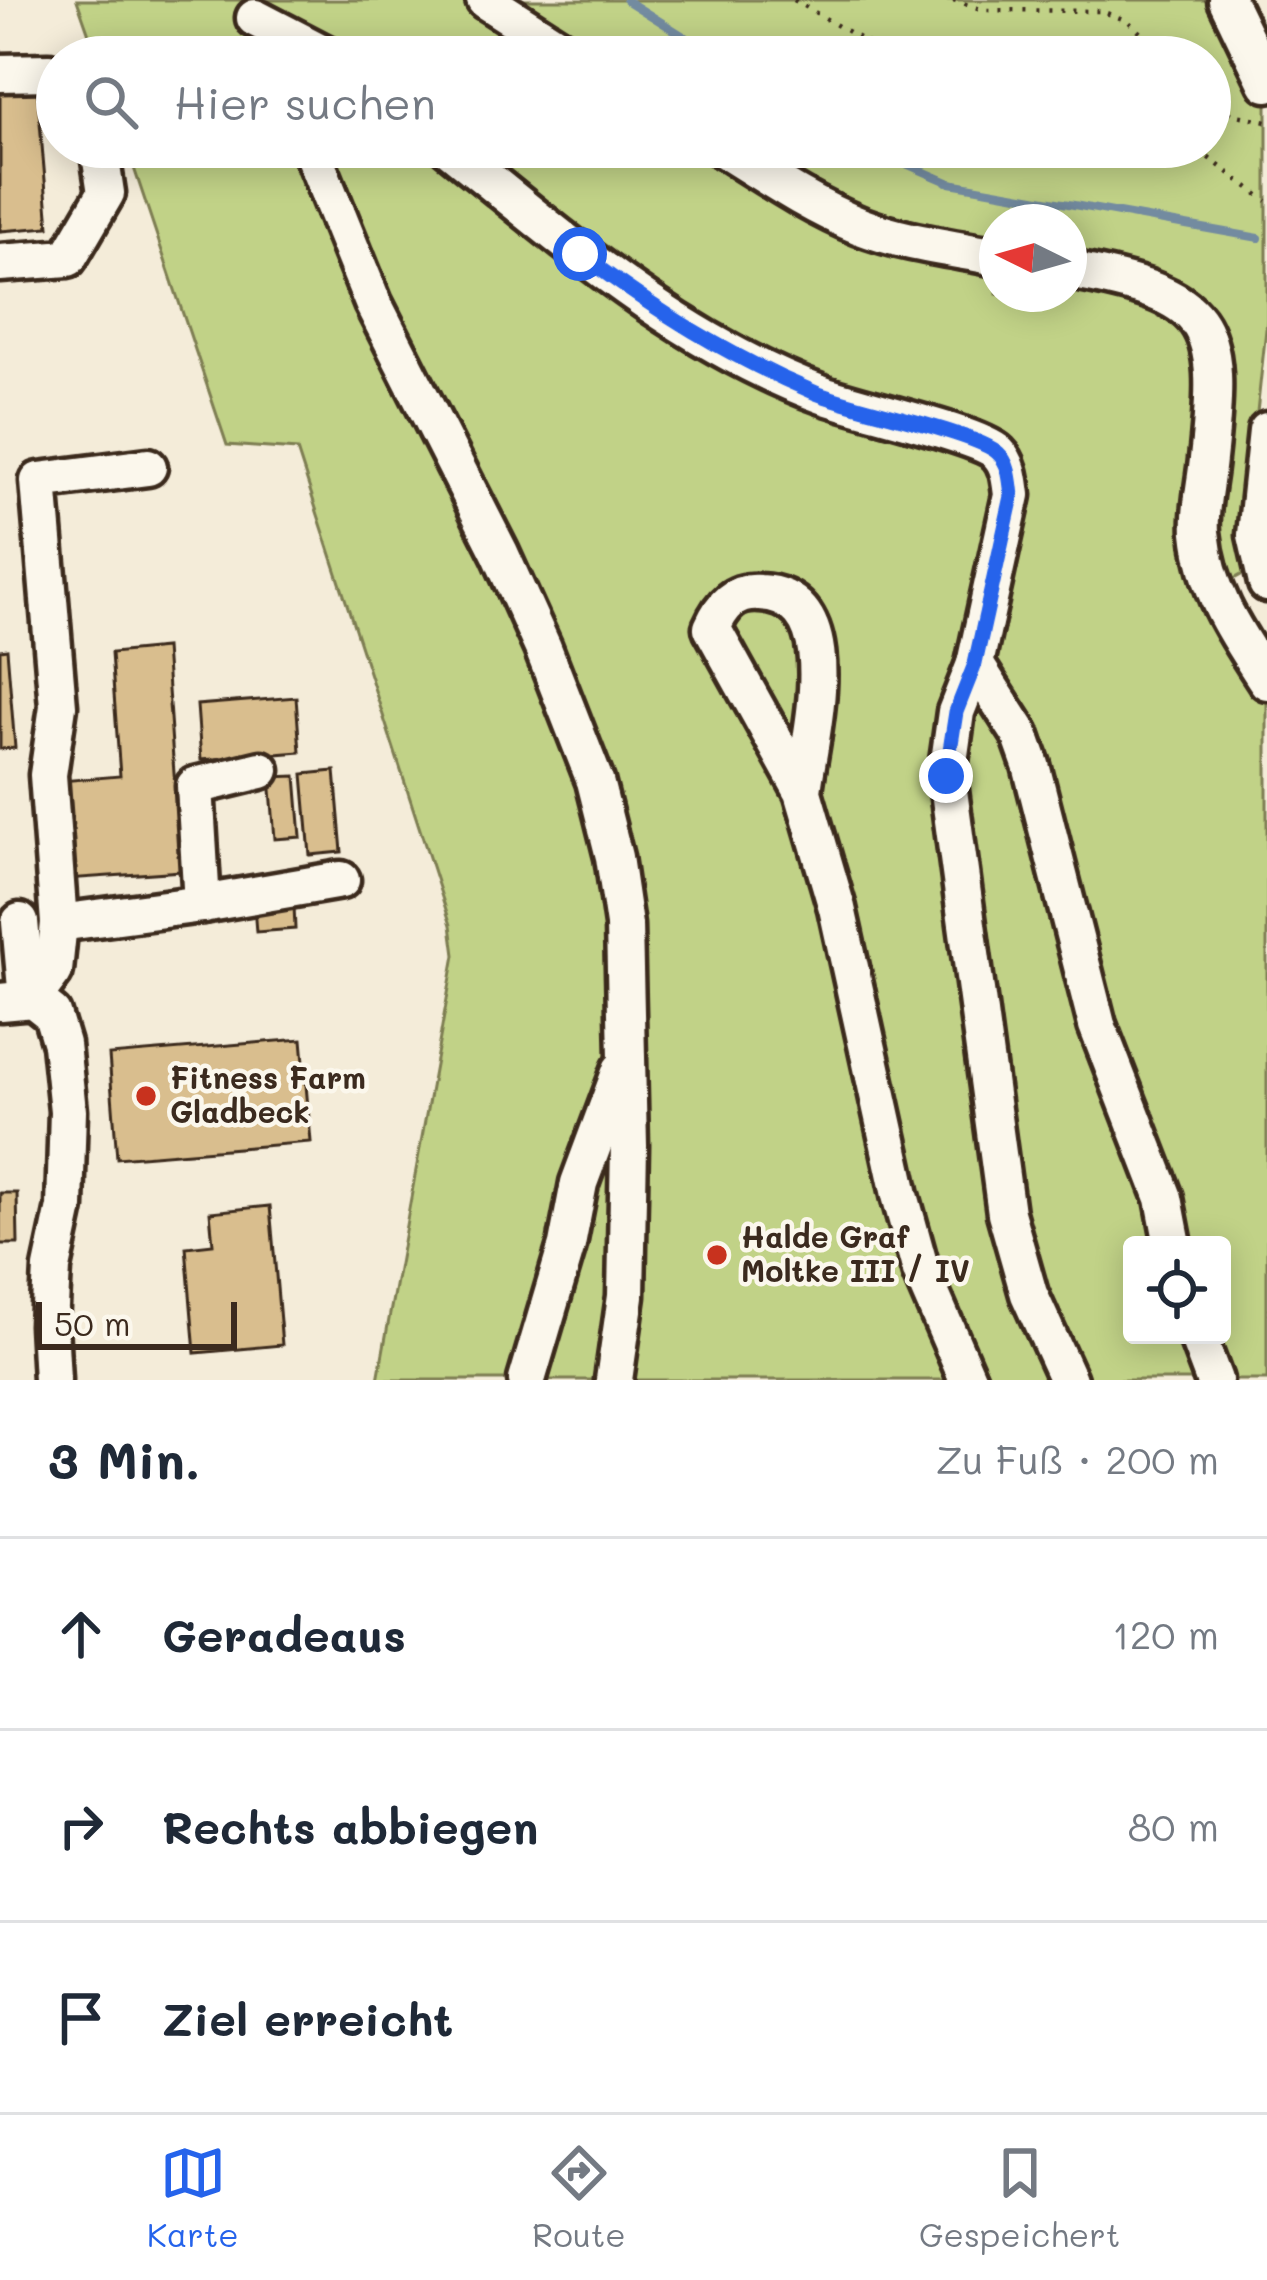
<!DOCTYPE html>
<html lang="de">
<head>
<meta charset="utf-8">
<style>
	body { margin:0; font-family:Mali,sans-serif; background:#f6f6f7; color:#1f2937 }
	.controls { position:absolute; right:36px; bottom:36px; display:grid; overflow:hidden; border-radius:12px; box-shadow:0 6px 30px #0003 }
	.controls button { width:108px; height:108px; display:grid; place-items:center; padding:0; border:0; border-bottom:3px solid #e0e1e3; background:#fff; color:#1f2937; font:60px sans-serif }
	.compass { position:absolute; left:979px; top:204px; width:108px; height:108px; border-radius:50%; background:#fff; box-shadow:0 6px 30px #0003; rotate:275deg }
	.scale { position:absolute; left:36px; bottom:30px; width:201px; box-sizing:border-box; padding-left:12px; border:6px solid #3b2a1e; border-top:0; font-size:33px; line-height:42px; white-space:nowrap; color:#3b2a1e; -webkit-text-stroke:9px #fbf7ec; paint-order:stroke }
	.stop { position:absolute; width:36px; height:36px; margin:-27px; border:9px solid #2563eb; border-radius:50%; background:#fff }
	.stop.end { background:#2563eb; border-color:#fff; box-shadow:0 3px 12px #0008 }
	.list { margin:0; padding:0; list-style:none }
	h2 { display:flex; justify-content:space-between; align-items:center; height:156px; margin:0; padding:0 48px; font-size:51px }
	h2 small { font-size:39px; font-weight:400; color:#747a83 }
	.list li { display:grid; grid-template-columns:78px 1fr auto; gap:36px; align-items:center; box-sizing:border-box; height:192px; padding:0 48px; border-top:3px solid #e0e1e3 }
	.list b { display:block; font-size:45px; white-space:nowrap }
	.list em { font-size:39px; font-style:normal; color:#747a83 }
	.icon { flex:none; width:66px; height:66px; fill:none; stroke:currentColor; stroke-width:2; stroke-linecap:round; stroke-linejoin:round }
	.map { position:relative; flex:none; width:1267px; height:1380px; overflow:hidden }
	.search { position:absolute; background:#fff; box-shadow:0 6px 30px #0003; left:36px; right:36px; top:36px; height:132px; display:flex; align-items:center; gap:30px; box-sizing:border-box; padding:0 42px; border-radius:66px; color:#747a83; font-size:45px }
	.sheet { height:732px; background:#fff }
	nav { display:flex; justify-content:space-around; align-items:center; box-sizing:border-box; height:168px; border-top:3px solid #e0e1e3; background:#fff; font-size:33px; color:#747a83 }
	nav a { display:grid; justify-items:center; gap:6px }
	nav .on { color:#2563eb }
	.map>svg:first-child { display:block }
</style>
</head>
<body>
<div class="map">
<svg width="1267" height="1380" viewBox="0 0 1267 1380">
	<rect width="100%" height="100%" fill="#f4ecd9"/>
	<filter id="ink" filterUnits="userSpaceOnUse"><feTurbulence type="fractalNoise" baseFrequency=".00833" numOctaves="2"/><feDisplacementMap in="SourceGraphic" scale="24" xChannelSelector="R" yChannelSelector="G"/><feConvolveMatrix kernelMatrix="1 2 1 2 8 2 1 2 1" color-interpolation-filters="sRGB"/></filter>
	<g filter="url(#ink)">
		<!-- green -->
		<path fill="#c1d287" stroke="#7e7e52" stroke-width="3" fill-rule="evenodd" d="M77,0H1219L1267,105V320L1244,533L1252,569L1223,585L1267,645V1380H378L455,955L451,925L297,450L227,445L127,147H1210V57H97ZM997,222H1069V294H997ZM1132,1245H1222V1335H1132Z"/>
		<g fill="none" stroke-linecap="round" stroke-linejoin="round">
			<!-- stream -->
			<g stroke="#738ba0" stroke-width="8">
				<polyline points="626,0 717,57"/>
				<polyline points="867,147 950,183 1259,238"/>
			</g>
		</g>
		<!-- building -->
		<g fill="#d9be8e" stroke="#3b2a1e" stroke-width="3">
			<polygon points="37,87 49,227 0,231 0,91"/>
			<polygon points="165,648 181,871 67,879 60,781 120,776 111,653"/>
			<polygon points="7,649 15,748 0,749 0,650"/>
			<polygon points="296,697 300,752 201,760 197,705"/>
			<polygon points="335,771 342,852 310,855 303,774"/>
			<polygon points="296,776 301,837 275,839 270,777"/>
			<polygon points="294,905 295,929 256,932 254,907"/>
			<polygon points="302,1039 311,1142 117,1158 109,1055"/>
			<polygon points="0,1193 17,1193 18,1244 0,1244"/>
			<polygon points="270,1206 282,1345 195,1353 186,1247 213,1244 210,1212"/>
		</g>
		<g fill="none" stroke-linecap="round" stroke-linejoin="round">
			<defs>
				<g id="minor">
					<polyline points="485,0 574,57"/>
					<polyline points="1227,0 1267,83"/>
					<polyline points="255,18 330,57"/>
					<polyline points="0,73 49,72 57,79"/>
					<polyline points="310,147 373,303 500,553 543,648 595,781 614,857 624,925 629,1146 626,1296 614,1380"/>
					<path d="M448,147C566,242 679,342 823,395C858,408 978,434 998,453C1009,464 1010,480 1012,495L975,664L956,712L947,776L1006,1213L1029,1294L1068,1380"/>
					<path d="M720,147C765,175 810,206 860,226C904,243 951,248 997,257"/>
					<polyline points="0,263 68,258 106,193 99,147"/>
					<path d="M1069,270C1211,296 1224,318 1208,459C1206,482 1199,509 1201,532C1207,592 1235,632 1267,681"/>
					<polyline points="1267,431 1256,535 1267,583"/>
					<polyline points="975,664 1020,734 1031,765 1097,1025 1164,1198 1173,1245"/>
					<path d="M803,792C809,735 850,597 760,593C734,591 722,605 712,628L803,792L837,908L900,1195L921,1271L968,1380"/>
					<polyline points="202,904 341,880"/>
					<polyline points="20,922 27,999"/>
					<polyline points="59,923 202,904 195,786 261,770"/>
					<polyline points="33,999 54,971 59,923 48,775 58,706 39,481 148,467"/>
					<polyline points="0,1002 33,999 52,1014 61,1044 68,1111 65,1207 52,1268 49,1325 52,1380"/>
					<polyline points="1197,1335 1214,1380"/>
					<polyline points="527,1380 567,1245 579,1183 621,1070"/>
				</g>
			</defs>
			<!-- minor casing -->
			<use href="#minor" stroke="#3b2a1e" stroke-width="45"/>
			<!-- path -->
			<g stroke="#3b2a1e" stroke-width="4.5" stroke-dasharray="3 9" stroke-linecap="butt">
				<polyline points="794,0 891,57"/>
				<polyline points="953,0 984,10 1101,11 1128,21 1166,57"/>
				<polyline points="1210,97 1232,114 1267,121"/>
				<polyline points="1187,147 1202,153 1267,201"/>
			</g>
			<!-- minor -->
			<use href="#minor" stroke="#fbf7ec" stroke-width="36"/>
		</g>
	</g>
	<g fill="none" stroke-linecap="round" stroke-linejoin="round" filter="url(#ink)">
		<!-- route -->
		<path stroke="#2563eb" stroke-width="15" d="M580,254C655,310 729,357 816,393C853,408 977,433 998,453C1010,464 1010,481 1012,496L975,664L956,712L946,776"/>
	</g>
	<!-- markers -->
	<g fill="#c8321e" stroke="#fbf7ec" stroke-width="4.5">
		<circle cx="146" cy="1096" r="12"/>
		<circle cx="717" cy="1255" r="12"/>
	</g>
	<g text-anchor="middle" stroke-width="9" stroke-linejoin="round" paint-order="stroke">
		<!-- poi labels -->
		<g font-size="30" font-weight="bold" fill="#3b2a1e" stroke="#fbf7ec" text-anchor="start">
			<text x="170" y="1089">Fitness Farm<tspan x="170" dy="34">Gladbeck</tspan></text>
			<text x="741" y="1248">Halde Graf<tspan x="741" dy="34">Moltke III / IV</tspan></text>
		</g>
	</g>
</svg>
<div class="controls">
<button><svg class="icon" aria-label="locate" viewBox="0 0 24 24"><circle cx="12" cy="12" r="6"/><path d="M12 2v4M12 18v4M2 12h4M18 12h4"/></svg></button>
</div>
<svg class="compass" viewBox="-18 -18 36 36"><path d="M0-13l5 13h-10z" fill="#e53935"/><path d="M0 13l5-13h-10z" fill="#747a83"/></svg>
<div class="scale">50 m</div>
<div class="stop" style="left:580px;top:254px"></div>
<div class="stop end" style="left:946px;top:776px"></div>
<div class="search"><svg class="icon" aria-label="search" viewBox="0 0 24 24"><circle cx="10" cy="10" r="6"/><path d="M15 15l6 6"/></svg>Hier suchen</div>
</div>
<section class="sheet">
<h2>3 Min.<small>Zu Fuß · 200 m</small></h2>
<ul class="list">
<li><svg class="icon" aria-label="ahead" viewBox="0 0 24 24"><path d="M12 20V5M6 11l6-6 6 6"/></svg><div><b>Geradeaus</b></div><em>120 m</em></li>
<li><svg class="icon" aria-label="right" viewBox="0 0 24 24"><path d="M7 20v-9h11M14 6l5 5-5 5"/></svg><div><b>Rechts abbiegen</b></div><em>80 m</em></li>
<li><svg class="icon" aria-label="arrive" viewBox="0 0 24 24"><path d="M6 21V4h12l-3 4 3 4H6"/></svg><div><b>Ziel erreicht</b></div></li>
</ul>
</section>
<nav>
<a class="on"><svg class="icon" aria-label="map" viewBox="0 0 24 24"><path d="M3 6l6-2 6 2 6-2v14l-6 2-6-2-6 2zM9 4v14M15 6v14"/></svg>Karte</a>
<a><svg class="icon" aria-label="directions" viewBox="0 0 24 24"><path d="M12 3l9 9-9 9-9-9zM9 14v-3h6M13 9l2 2-2 2"/></svg>Route</a>
<a><svg class="icon" aria-label="saved" viewBox="0 0 24 24"><path d="M7 4h10v16l-5-4-5 4z"/></svg>Gespeichert</a>
</nav>
</body>
</html>
